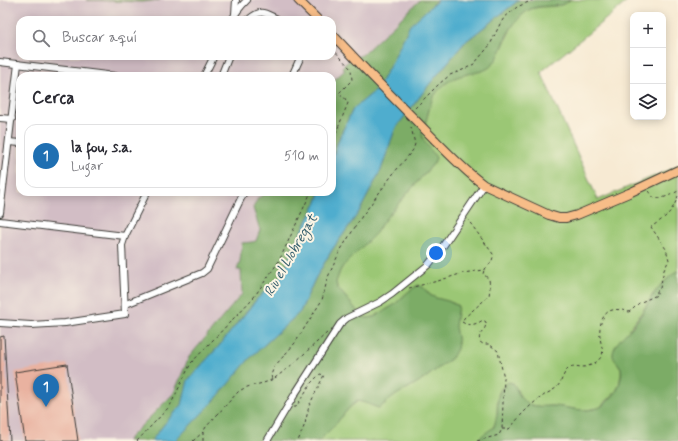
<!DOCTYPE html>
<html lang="es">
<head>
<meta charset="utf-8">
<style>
	body { margin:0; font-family:Mynerve,sans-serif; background:#f2f2f3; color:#2b2b33 }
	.controls { position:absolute; right:12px; top:12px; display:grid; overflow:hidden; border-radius:8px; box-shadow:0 2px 10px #0003 }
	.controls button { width:36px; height:36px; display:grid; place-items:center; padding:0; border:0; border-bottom:1px solid #e1e1e2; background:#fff; color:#2b2b33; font:20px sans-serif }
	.you { position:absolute; left:436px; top:253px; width:14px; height:14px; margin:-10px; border:3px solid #fff; border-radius:50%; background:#1a73e8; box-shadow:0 0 0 6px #1a73e833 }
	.badge { display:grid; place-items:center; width:26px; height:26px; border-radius:50%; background:#1f6fb2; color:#fff; font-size:13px; font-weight:700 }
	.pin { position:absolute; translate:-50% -33px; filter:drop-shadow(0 1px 2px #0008) }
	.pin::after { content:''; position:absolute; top:21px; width:14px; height:12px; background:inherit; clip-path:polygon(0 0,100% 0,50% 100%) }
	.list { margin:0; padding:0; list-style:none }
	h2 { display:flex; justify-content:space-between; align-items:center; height:52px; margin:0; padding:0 16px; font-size:17px }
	h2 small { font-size:13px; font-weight:400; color:#7c7c81 }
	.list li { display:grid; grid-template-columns:26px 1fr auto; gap:12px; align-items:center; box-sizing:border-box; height:64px; margin:0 8px 8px; padding:0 8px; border:1px solid #e1e1e2; border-radius:12px }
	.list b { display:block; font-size:15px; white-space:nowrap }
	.list p { margin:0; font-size:13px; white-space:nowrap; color:#7c7c81 }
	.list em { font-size:13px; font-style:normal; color:#7c7c81 }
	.icon { flex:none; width:22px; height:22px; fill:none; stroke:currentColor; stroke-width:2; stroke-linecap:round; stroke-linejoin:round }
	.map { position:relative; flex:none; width:678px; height:441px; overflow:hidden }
	.search { position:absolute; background:#fff; box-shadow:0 2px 10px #0003; left:16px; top:16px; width:320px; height:44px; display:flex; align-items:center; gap:10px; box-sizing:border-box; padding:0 14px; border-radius:12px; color:#7c7c81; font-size:15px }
	.panel { position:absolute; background:#fff; box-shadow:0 2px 10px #0003; left:16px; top:72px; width:320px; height:124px; border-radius:12px }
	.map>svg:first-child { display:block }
</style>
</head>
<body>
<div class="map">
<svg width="678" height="441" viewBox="0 0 678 441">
	<rect width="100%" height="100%" fill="#fcf5e5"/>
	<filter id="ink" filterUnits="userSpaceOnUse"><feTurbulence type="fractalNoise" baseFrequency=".025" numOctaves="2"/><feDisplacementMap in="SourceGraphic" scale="8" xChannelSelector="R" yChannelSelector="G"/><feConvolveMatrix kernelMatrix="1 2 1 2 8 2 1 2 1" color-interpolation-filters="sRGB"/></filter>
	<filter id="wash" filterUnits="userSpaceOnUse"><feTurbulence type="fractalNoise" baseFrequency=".012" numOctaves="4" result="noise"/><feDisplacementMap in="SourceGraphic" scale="16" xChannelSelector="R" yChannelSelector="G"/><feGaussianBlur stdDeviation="0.9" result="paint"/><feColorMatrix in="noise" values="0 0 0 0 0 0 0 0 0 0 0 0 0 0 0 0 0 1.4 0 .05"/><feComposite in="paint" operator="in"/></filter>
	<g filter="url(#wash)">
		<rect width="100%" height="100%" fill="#f7ead3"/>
		<!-- industrial -->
		<path fill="#d2bdc5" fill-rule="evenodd" d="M0,0H86L142,2L160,0H420L362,55L351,58L345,70L332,82V76H20V192H268L258,198L253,208L260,229L256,241L252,242L240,253V261L237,270H241L242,294L189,357L174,393L130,437L128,441H0ZM20,20H332V56H20Z"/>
		<!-- green -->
		<g fill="#9bc774" stroke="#5c7248">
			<polygon points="86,0 160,0 142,2"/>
			<path d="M570,0H629L541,72L598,200L673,168L678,165V270L666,280L653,294L644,309L628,331L617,363L621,368V374L619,385L616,391L612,396L599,408L586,410H580L567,408L553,406L539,407L530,405L525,402L521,398L513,383C511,384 507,385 504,386C492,393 502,417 493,427C490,432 481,436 476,441H319L334,426L349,408L358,401C365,402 372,406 379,408L396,395L425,378L452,358L458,343L454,326L458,306L453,303L436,298L430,295L423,287L408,292L394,305L374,317L368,318L363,317L359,313L337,287L336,281L340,271L343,266L376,233L382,223L392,211L434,163L426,144L423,140L422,135L432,99C447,75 462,75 487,69C504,56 505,32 519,17C523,13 529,9 535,8C547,5 560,9 570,0Z"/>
		</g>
		<!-- forest -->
		<g fill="#7cac66" stroke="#4c6441">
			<polygon points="420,0 438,0 435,1 391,64 376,91 353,109 340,136 332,158 332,82 345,70 342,67 352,58 362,55"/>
			<path d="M519,0H570C558,11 540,2 527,11C518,18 511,27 506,37C503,46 499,57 493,64C486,72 477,72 468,74C454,77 447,81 437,92C435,95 433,97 432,100C428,111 426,123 422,135C424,144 432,150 436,158L434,163L392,211L382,223L376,233L343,266L340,271L336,282L337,287L359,313L363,317L368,318L374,317L394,305L408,292L418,285L423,287L430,295L436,298L448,301L458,306L455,326L458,343L457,349L452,358L425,378L396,395L379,408C372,406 365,402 357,401L349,408L334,426L319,441H176L177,439L250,358L300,312L315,279L332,250L359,212L381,170L395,129L428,86L465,42Z"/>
			<polygon points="268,192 320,192 317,202 292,250 284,273 257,299 219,346 188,380 182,405 166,422 151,441 128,441 130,437 174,393 189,357 242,294 241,270 237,270 240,261 242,243 252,242 256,241 260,230 253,208 258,198"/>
			<path d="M678,270V441H476L484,434L494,427L497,415L498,397L500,391L508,382L513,383C517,389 519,397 524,401C532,408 543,406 553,406C569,407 583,413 598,408C603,407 613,396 616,392C619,387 623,374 621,368C619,363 612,360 613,353C615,342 626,334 633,326C637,320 643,313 646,306C648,303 649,300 651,298C658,287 668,278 678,270Z"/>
		</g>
		<!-- water -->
		<polygon fill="#50adce" stroke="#366475" points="438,0 519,0 465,42 428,86 395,129 381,170 359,212 332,250 315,279 300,312 250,358 214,401 177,439 176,441 151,441 166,422 182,405 188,380 219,346 257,299 284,273 292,250 317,202 320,192 332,192 332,158 340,136 353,109 376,90 391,64 410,25"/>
		<g id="blocks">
			<!-- building -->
			<g fill="#e9b2a0">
				<polygon points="4,336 10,441 0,441 0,337"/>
				<polygon points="67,364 78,441 25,441 15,372"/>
			</g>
		</g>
	</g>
	<g filter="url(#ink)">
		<use href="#blocks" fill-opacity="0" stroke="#3d3b37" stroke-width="1"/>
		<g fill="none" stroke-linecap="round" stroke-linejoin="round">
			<defs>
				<g id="minor">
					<polyline points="235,14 236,0"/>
					<path d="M232,20C236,12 241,6 247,0"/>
					<path d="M248,20C262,8 264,13 279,20"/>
					<polyline points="0,62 115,76"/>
					<polyline points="204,76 214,56"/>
					<polyline points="221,76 229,56"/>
					<polyline points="292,76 301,56"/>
					<polyline points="0,118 12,119"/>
					<polyline points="9,142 20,143"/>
					<polyline points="0,213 18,64"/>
					<polyline points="0,221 125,236"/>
					<polyline points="126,304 202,273 207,269 244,192"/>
					<polyline points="0,323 31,325 65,323 125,314 122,245 125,236 147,192"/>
					<polyline points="267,441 295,394 340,324 347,318 380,302 392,294 428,265 441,249 484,185"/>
				</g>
				<g id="major">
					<polyline points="298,0 318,20"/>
					<polyline points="332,34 365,69"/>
					<path d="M435,140C451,156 466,172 484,185L549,215L559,218H566L577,215L629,193L678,170"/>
				</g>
			</defs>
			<!-- minor casing -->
			<use href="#minor" stroke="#3d3b37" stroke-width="8"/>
			<!-- major casing -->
			<use href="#major" stroke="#3d3b37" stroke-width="10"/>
			<!-- path -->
			<g stroke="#3d3b37" stroke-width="1" stroke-dasharray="3 3" stroke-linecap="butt">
				<polyline points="332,48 351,69 352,80 339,93 339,95 344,97 348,103 332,143"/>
				<polyline points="415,108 439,84 450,75 465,69 474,64 490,45 500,24 504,18 517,7 533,0"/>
				<path d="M649,191C651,193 652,197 655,198C661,200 673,194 678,191"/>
				<path d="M409,288L438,281L463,273L484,270C488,266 494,261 493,254L468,220"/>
				<polyline points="272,379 271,375 274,367 295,343 322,300 328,277 340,251 362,216 393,174 413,150 415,144 411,127"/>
				<polyline points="294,407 296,407 311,383 320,374 324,375 309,406 305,424 298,441"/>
				<path d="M502,429H509C514,424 518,418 523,413C529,407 535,401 542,397C546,393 553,391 557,387C562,382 563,373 568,369C573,364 577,367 582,367C589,367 597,363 601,357C604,352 602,348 601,343C599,334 599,324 604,316C610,307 620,309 629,312L633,309L639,303L657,295V291L660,288L664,270L669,260L666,249L651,227C666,217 672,213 678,196"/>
				<polyline points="137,441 170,406 191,363 254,297 279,261 311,192"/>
				<polyline points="193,441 203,432"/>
				<path d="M203,441V432L206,427L238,392C250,383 261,386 273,379C280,375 286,369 293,364C305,353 316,343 328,332"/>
				<path d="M477,441L499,435L502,429L504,378L499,356L498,351L494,348L489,344H483L480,342C477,332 486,333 486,322L483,320C477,324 469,327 462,322L464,318L489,296L490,288L489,279L483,274L484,270"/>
			</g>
			<!-- minor -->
			<use href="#minor" stroke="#fff" stroke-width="6"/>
			<!-- major -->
			<use href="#major" stroke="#f7bd88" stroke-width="8"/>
			<defs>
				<polyline id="major-bridge" points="365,69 435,140"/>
			</defs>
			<!-- major-bridge casing -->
			<use href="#major-bridge" stroke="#3d3b37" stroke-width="10" stroke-linecap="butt"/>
			<!-- major-bridge -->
			<use href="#major-bridge" stroke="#f7bd88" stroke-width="8"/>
		</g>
	</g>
	<g text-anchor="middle" stroke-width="4" stroke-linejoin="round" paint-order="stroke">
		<!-- water labels -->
		<g font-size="14" font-style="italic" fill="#335d6c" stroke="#fcf5e5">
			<text transform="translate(290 255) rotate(-60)" y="5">Riu el Llobregat</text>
		</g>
	</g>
</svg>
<div class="controls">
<button>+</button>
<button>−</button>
<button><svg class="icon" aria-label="layers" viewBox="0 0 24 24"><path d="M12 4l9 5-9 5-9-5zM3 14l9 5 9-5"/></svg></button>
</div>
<div class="you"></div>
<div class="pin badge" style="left:46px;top:407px">1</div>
<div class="search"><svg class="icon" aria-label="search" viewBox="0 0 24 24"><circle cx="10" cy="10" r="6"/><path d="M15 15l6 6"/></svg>Buscar aquí</div>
<section class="panel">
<h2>Cerca<small></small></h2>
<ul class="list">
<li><span class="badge">1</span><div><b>la fou, s.a.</b><p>Lugar</p></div><em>510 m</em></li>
</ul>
</section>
</div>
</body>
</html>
